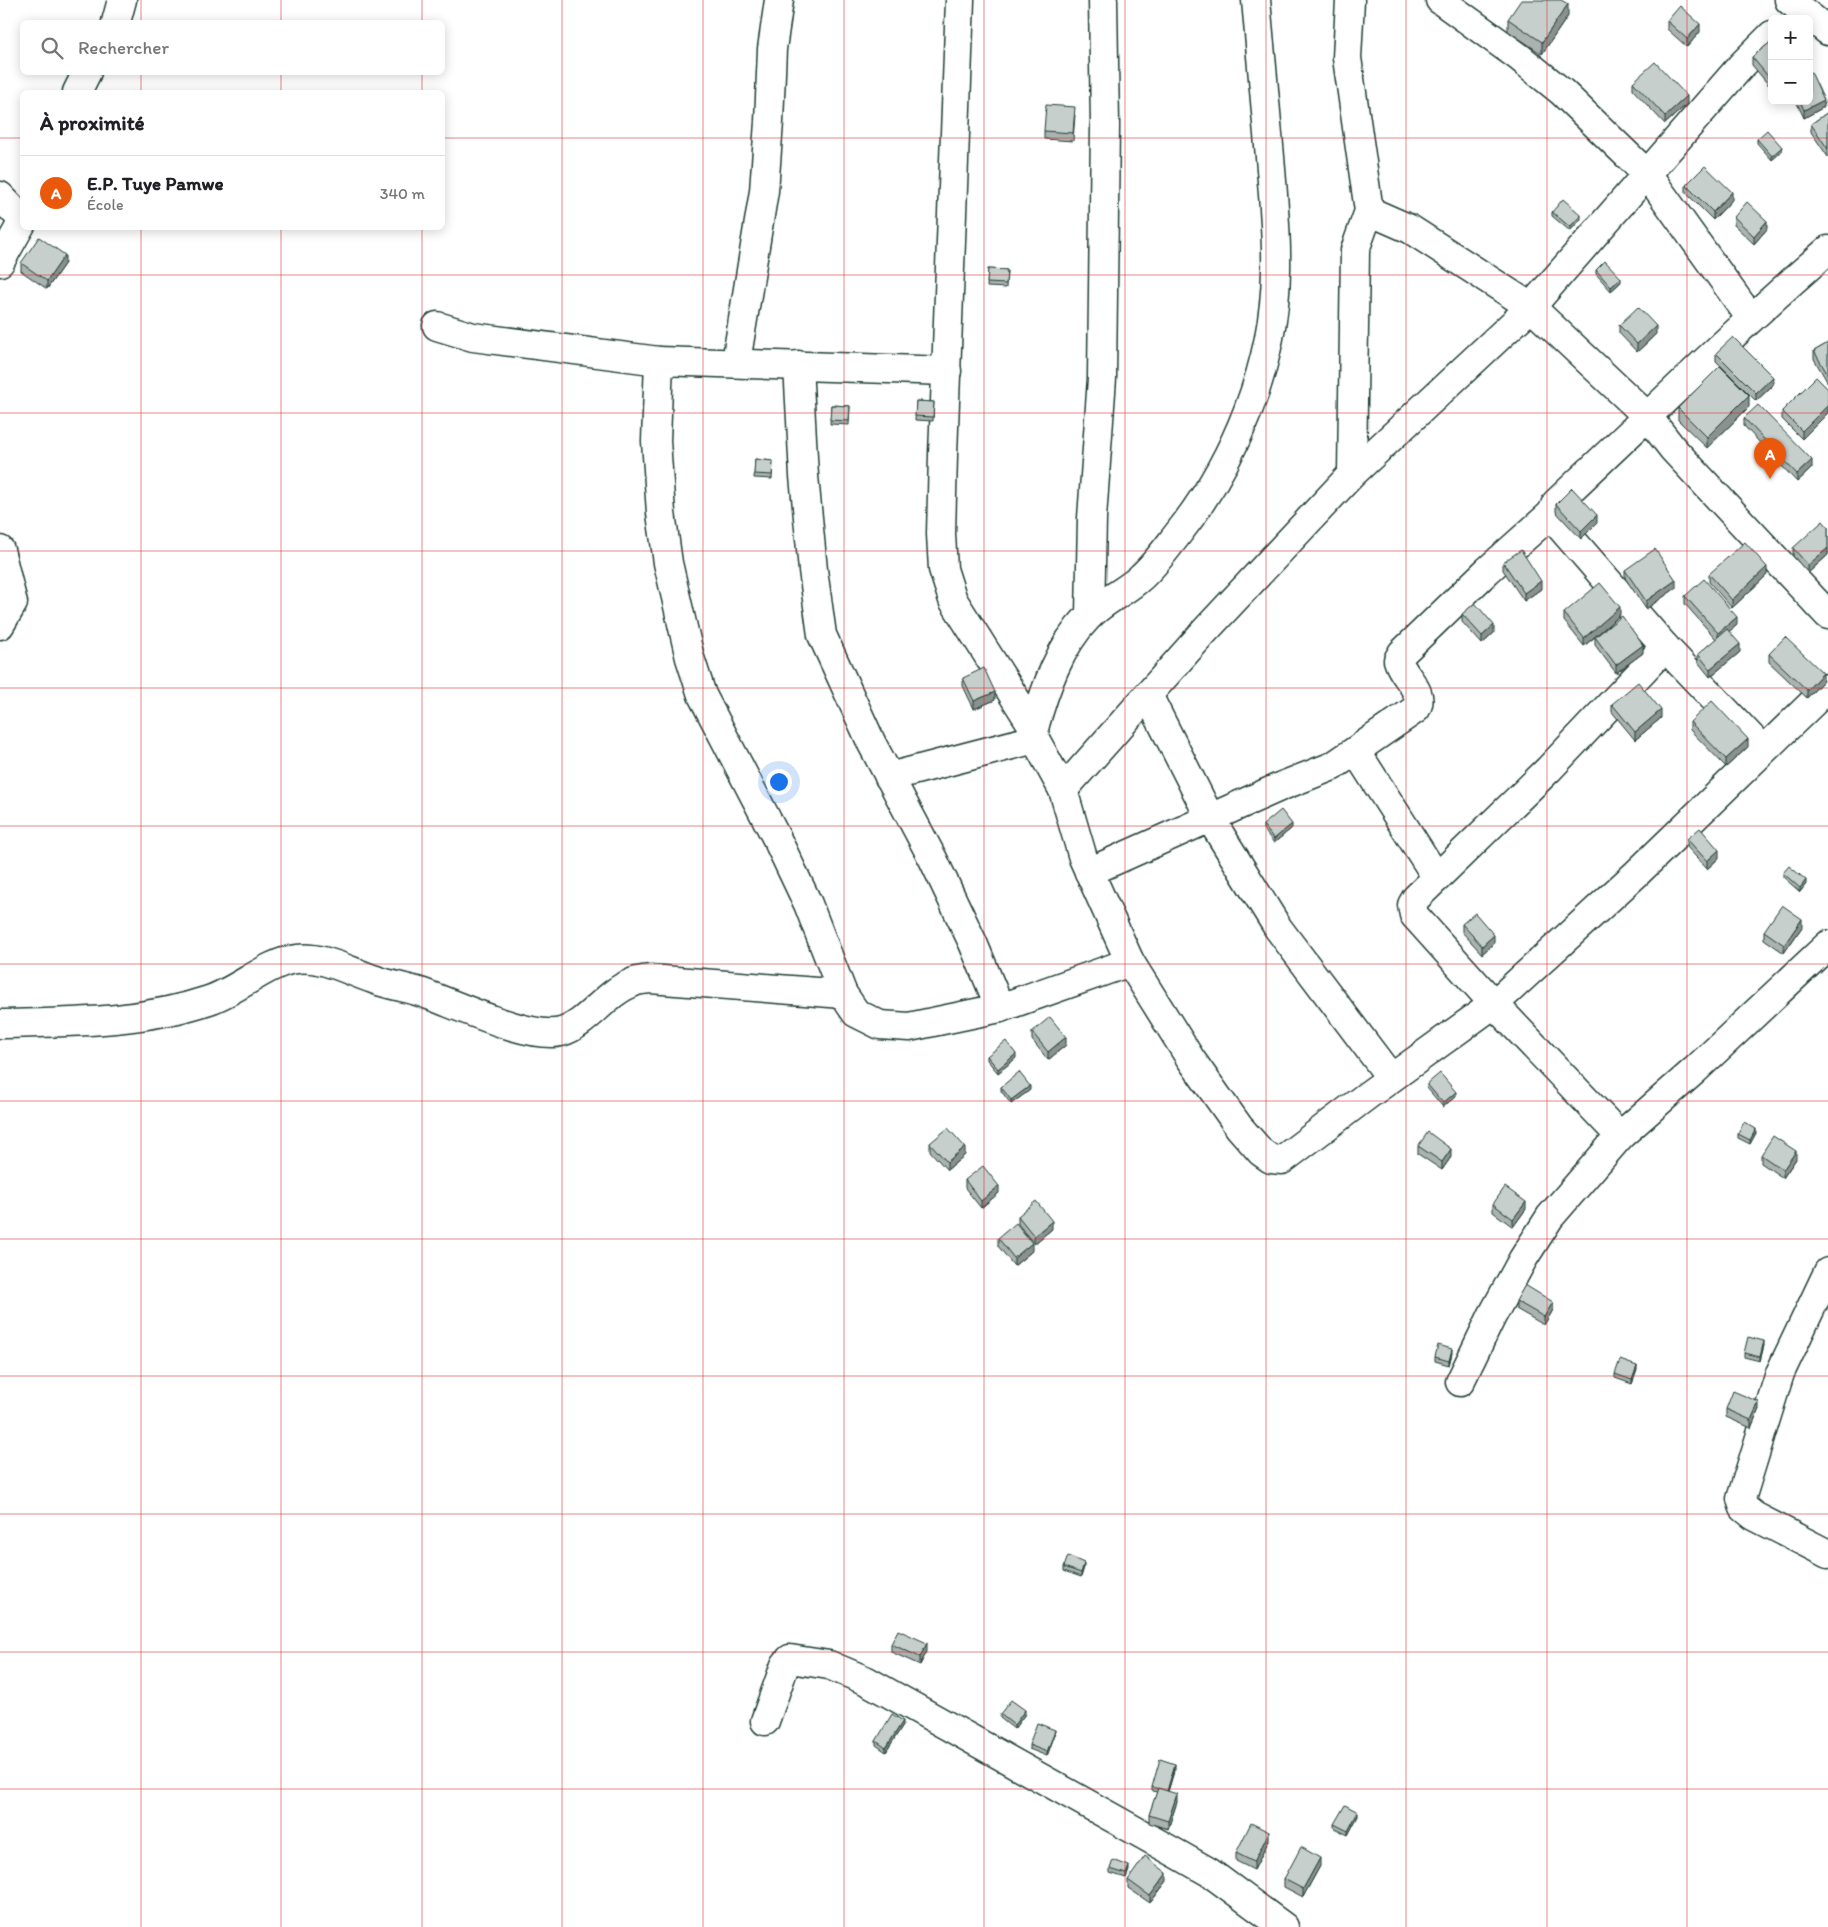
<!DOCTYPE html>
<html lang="fr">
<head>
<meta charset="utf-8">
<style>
	body { margin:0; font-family:Itim,sans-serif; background:#f2f2f2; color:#202124 }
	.controls { position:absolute; right:15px; top:15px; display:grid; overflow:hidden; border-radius:8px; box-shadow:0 2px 12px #0003 }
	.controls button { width:45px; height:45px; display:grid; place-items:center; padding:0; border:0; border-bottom:1px solid #e0e0e0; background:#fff; color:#202124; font:25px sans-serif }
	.you { position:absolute; left:778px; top:781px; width:18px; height:18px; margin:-12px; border:4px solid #fff; border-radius:50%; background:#1a73e8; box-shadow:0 0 0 8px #1a73e833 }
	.badge { display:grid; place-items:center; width:32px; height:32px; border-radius:50%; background:#ea580c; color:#fff; font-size:16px; font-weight:700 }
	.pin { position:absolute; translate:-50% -41px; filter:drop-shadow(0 1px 2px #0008) }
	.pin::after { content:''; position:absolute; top:26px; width:18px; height:15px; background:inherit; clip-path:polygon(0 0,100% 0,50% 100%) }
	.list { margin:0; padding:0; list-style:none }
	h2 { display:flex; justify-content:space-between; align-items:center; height:65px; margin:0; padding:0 20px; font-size:21px }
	h2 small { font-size:16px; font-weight:400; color:#757577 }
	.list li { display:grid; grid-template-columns:32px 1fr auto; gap:15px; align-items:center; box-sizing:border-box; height:75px; padding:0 20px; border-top:1px solid #e0e0e0 }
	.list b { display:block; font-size:19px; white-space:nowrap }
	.list p { margin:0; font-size:16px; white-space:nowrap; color:#757577 }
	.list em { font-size:16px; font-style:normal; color:#757577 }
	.icon { flex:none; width:28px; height:28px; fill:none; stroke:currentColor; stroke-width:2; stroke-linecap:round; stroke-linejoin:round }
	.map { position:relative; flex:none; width:1828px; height:1927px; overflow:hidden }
	.search { position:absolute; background:#fff; box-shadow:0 2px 12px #0003; left:20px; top:20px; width:425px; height:55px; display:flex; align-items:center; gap:12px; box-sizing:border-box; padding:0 18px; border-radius:8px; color:#757577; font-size:19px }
	.panel { position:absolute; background:#fff; box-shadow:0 2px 12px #0003; left:20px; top:90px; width:425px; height:140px; border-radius:8px }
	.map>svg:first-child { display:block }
</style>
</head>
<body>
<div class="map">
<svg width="1828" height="1927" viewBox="0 0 1828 1927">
	<rect width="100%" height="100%" fill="#fff"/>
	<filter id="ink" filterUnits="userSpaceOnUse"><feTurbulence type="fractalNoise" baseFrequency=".02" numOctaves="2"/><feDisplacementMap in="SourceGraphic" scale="10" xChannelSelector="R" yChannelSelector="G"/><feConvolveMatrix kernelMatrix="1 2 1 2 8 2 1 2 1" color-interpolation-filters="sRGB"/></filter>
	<g filter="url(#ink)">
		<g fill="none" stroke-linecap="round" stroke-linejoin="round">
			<defs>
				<g id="minor">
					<polyline points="960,0 943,455 941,534 943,569 953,600 1034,728 1035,739 1063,790 1083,858 1130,962 1190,1058 1239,1127 1261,1152 1271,1159 1282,1160 1368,1095 1494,1004 1636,874 1828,688"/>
					<polyline points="1350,0 1347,58 1369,211 1355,250 1352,474"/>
					<polyline points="1440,0 1519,57 1562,92 1648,175 1750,317"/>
					<polyline points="1789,0 1828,31"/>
					<polyline points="116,22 122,0"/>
					<polyline points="77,92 87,72"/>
					<polyline points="0,196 22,219"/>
					<polyline points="1369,211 1410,229 1531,307 1648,417 1673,449 1828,615"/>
					<polyline points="0,262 22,223"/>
					<polyline points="437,326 473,337 659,361 947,371"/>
					<polyline points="659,361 656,441 661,513 668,563 690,658 702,695 777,839 808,904 843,994 856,1013 880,1025 909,1027 1000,1008 1130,962"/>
					<polyline points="736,362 764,191 769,122 772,49 779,0"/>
					<polyline points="798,365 804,476 813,570 822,635 872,744 933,859 973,943 1000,1008"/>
					<polyline points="0,550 13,603 0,625"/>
					<polyline points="1090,615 1092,518 1102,378 1105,125 1103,0"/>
					<polyline points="1148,695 1210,818 1278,928 1391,1078"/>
					<path d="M1034,728C1045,689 1059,647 1088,617C1103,601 1125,592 1140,578C1154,566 1166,549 1177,535C1235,462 1275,365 1276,270C1277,233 1273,195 1270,157C1265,105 1261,52 1256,0"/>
					<path d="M1762,749L1665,647L1558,524L1552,513L1556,503C1647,418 1734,331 1828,250"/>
					<polyline points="1356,751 1437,878"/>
					<polyline points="889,777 1035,739"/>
					<polyline points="1063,790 1204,632 1352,474 1531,307 1741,66 1772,35"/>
					<path d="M1089,872L1282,786L1333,766L1416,709C1426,691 1403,678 1398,660L1402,653L1487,571L1552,513"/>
					<path d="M0,1024C70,1022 141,1023 209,1000C237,991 270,961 297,959C324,956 348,971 373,979C388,985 405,987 420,992C453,1003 529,1040 561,1032C588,1024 605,993 632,983C637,980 645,980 650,979L843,994"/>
					<polyline points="1620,1136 1494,1004 1414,915 1412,905 1416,898 1549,769 1665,647"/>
					<polyline points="1828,1272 1780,1373 1741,1499 1744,1508 1754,1516 1828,1554"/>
					<polyline points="1460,1382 1492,1316 1523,1259 1550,1217 1620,1136 1695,1070 1828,945"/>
					<polyline points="765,1721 785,1665 790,1659 829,1665 867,1681 1179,1855 1209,1872 1284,1927"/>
				</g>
			</defs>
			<!-- minor casing -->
			<use href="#minor" stroke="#1f3d34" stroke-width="31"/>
			<!-- minor -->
			<use href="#minor" stroke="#fff" stroke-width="28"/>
		</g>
		<!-- wall -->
		<g fill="#abb2af" stroke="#1f3d34">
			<polygon points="1568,16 1542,54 1508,31 1508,19"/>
			<polygon points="1667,21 1700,32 1687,47 1667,29"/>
			<polygon points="1772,41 1772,89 1752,65 1752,57"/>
			<polygon points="1633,82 1687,104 1665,124 1633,90"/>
			<polygon points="1796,101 1809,101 1824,107 1804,118"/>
			<polygon points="1828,112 1828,157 1811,132 1811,124"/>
			<polygon points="1075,115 1073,141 1044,139 1044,131"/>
			<polygon points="1757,139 1782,151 1772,160 1757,143"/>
			<polygon points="1686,185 1732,200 1713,220 1686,193"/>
			<polygon points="1552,212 1581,219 1570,231 1552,216"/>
			<polygon points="1734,217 1767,229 1754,244 1734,225"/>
			<polygon points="21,263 65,263 47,289 21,271"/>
			<polygon points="988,269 1007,270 1006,288 987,287"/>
			<polygon points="1596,270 1621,282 1611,291 1596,274"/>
			<polygon points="1619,325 1656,334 1637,352 1619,333"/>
			<polygon points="1828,343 1828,383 1814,359 1814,351"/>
			<polygon points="1716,353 1773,385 1756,401 1716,361"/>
			<polygon points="1828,389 1828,413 1802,439 1782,419 1782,411"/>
			<polygon points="916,401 934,402 933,421 915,420"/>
			<polygon points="831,405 850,406 849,425 830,424"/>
			<polygon points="1749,407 1707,448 1678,420 1678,408"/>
			<polygon points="1744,418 1812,468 1797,482 1744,426"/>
			<polygon points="755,459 773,461 772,479 754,478"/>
			<polygon points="1556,504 1597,523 1581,539 1556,512"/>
			<polygon points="1828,527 1828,555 1808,573 1793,556 1793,548"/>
			<polygon points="1503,562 1541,589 1524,601 1503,570"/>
			<polygon points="1625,570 1676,588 1646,609 1625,578"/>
			<polygon points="1709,574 1767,575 1732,608 1709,582"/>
			<polygon points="1685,596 1737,625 1729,631 1740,652 1710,677 1698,662 1698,654 1716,639 1685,604"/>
			<polygon points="1564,613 1620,615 1598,635 1643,653 1616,673 1595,645 1595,637 1584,646 1564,621"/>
			<polygon points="1462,614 1494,633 1482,644 1462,622"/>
			<polygon points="1769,654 1823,681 1807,698 1769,662"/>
			<polygon points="963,678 995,700 974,709 963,686"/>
			<polygon points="1612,704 1661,718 1635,740 1612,712"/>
			<polygon points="1690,722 1748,747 1726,767 1690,730"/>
			<polygon points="1263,825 1292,828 1274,843 1263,829"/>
			<polygon points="1687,839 1719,858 1707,869 1687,847"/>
			<polygon points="1783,873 1806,884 1800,892 1783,877"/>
			<polygon points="1462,924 1494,943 1482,954 1462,932"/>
			<polygon points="1802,927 1784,953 1764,939 1764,931"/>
			<polygon points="1032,1032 1066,1045 1048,1060 1032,1040"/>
			<polygon points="987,1056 1016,1058 998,1073 987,1060"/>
			<polygon points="1427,1084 1456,1096 1443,1107 1427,1088"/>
			<polygon points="1001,1087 1030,1090 1011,1104 1001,1091"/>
			<polygon points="1756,1133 1750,1144 1738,1138 1738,1134"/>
			<polygon points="930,1143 965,1155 947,1170 930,1151"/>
			<polygon points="1418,1146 1451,1157 1442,1170 1418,1154"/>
			<polygon points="1761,1155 1796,1159 1783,1178 1761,1163"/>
			<polygon points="965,1180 999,1193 981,1208 965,1188"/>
			<polygon points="1493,1204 1526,1209 1513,1227 1493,1212"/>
			<polygon points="1018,1216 1052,1229 1034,1244 1018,1224"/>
			<polygon points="998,1238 1032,1251 1014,1266 998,1246"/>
			<polygon points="1516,1301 1553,1310 1544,1325 1516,1309"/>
			<polygon points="1764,1345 1760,1361 1744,1357 1744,1353"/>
			<polygon points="1452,1353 1449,1365 1435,1361 1435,1357"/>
			<polygon points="1637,1370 1632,1384 1615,1378 1615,1374"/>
			<polygon points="1726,1409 1759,1409 1751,1428 1726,1417"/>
			<polygon points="1064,1567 1084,1567 1081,1577 1064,1571"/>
			<polygon points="891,1644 927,1651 920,1665 891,1652"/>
			<polygon points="1000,1714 1025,1714 1014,1729 1000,1718"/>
			<polygon points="903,1725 886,1752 876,1745 876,1741"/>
			<polygon points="1055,1734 1047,1756 1029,1749 1029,1745"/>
			<polygon points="1175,1768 1168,1791 1177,1802 1168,1829 1149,1823 1149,1815 1157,1792 1152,1791 1152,1787"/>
			<polygon points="1358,1816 1348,1835 1334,1828 1334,1824"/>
			<polygon points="1269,1840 1254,1870 1236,1861 1236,1853"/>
			<polygon points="1320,1866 1303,1897 1284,1887 1284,1879"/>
			<polygon points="1110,1869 1129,1870 1126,1878 1110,1873"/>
			<polygon points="1128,1880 1167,1881 1150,1903 1128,1888"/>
		</g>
		<!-- shaded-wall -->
		<g fill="#8b918f" stroke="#1f3d34">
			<polygon points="1568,4 1568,16 1542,54 1542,42"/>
			<polygon points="1700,24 1700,32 1687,47 1687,39"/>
			<polygon points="1687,96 1687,104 1665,124 1665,116"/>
			<polygon points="1824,100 1824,107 1804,118 1804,110"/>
			<polygon points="1782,147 1782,151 1772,160 1772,156"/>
			<polygon points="1732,192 1732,200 1713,220 1713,212"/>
			<polygon points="1581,215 1581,219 1570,231 1570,227"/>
			<polygon points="1767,221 1767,229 1754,244 1754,236"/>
			<polygon points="65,255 65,263 47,289 47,281"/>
			<polygon points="1621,278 1621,282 1611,291 1611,287"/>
			<polygon points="1656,326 1656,334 1637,352 1637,344"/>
			<polygon points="1773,377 1773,385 1756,401 1756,393"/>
			<polygon points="1749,395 1749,407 1707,448 1707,437"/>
			<polygon points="1828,405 1828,413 1802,439 1802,431"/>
			<polygon points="1812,460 1812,468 1797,482 1797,474"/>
			<polygon points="1597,515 1597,523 1581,539 1581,531"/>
			<polygon points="1828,548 1828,555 1808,573 1808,565"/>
			<polygon points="1767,567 1767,575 1732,608 1732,600"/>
			<polygon points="1676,580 1676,588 1646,609 1646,601"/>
			<polygon points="1541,581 1541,589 1524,601 1524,593"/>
			<polygon points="1620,607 1620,615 1584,646 1584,638"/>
			<polygon points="1737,617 1737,625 1718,641 1718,633"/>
			<polygon points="1494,625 1494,633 1482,644 1482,636"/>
			<polygon points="1740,644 1740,652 1710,677 1710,669"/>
			<polygon points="1643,645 1643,653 1616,673 1616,665"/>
			<polygon points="1823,673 1823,681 1807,698 1807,690"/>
			<polygon points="995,692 995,700 974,709 974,701"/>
			<polygon points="1661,710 1661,718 1635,740 1635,732"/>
			<polygon points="1748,739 1748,747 1726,767 1726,759"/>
			<polygon points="1292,824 1292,828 1274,843 1274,839"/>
			<polygon points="1719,850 1719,858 1707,869 1707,861"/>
			<polygon points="1806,880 1806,884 1800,892 1800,888"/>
			<polygon points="1802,919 1802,927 1784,953 1784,945"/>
			<polygon points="1494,935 1494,943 1482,954 1482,946"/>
			<polygon points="1066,1037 1066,1045 1048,1060 1048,1052"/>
			<polygon points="1016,1054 1016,1058 998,1073 998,1069"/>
			<polygon points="1030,1086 1030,1090 1011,1104 1011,1100"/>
			<polygon points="1456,1092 1456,1096 1443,1107 1443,1103"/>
			<polygon points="1756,1129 1756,1133 1750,1144 1750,1140"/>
			<polygon points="965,1147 965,1155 947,1170 947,1162"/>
			<polygon points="1451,1149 1451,1157 1442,1170 1442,1162"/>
			<polygon points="1796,1151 1796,1159 1783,1178 1783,1170"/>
			<polygon points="999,1186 999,1193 981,1208 981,1201"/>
			<polygon points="1526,1202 1526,1209 1513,1227 1513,1219"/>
			<polygon points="1052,1221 1052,1229 1034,1244 1034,1236"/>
			<polygon points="1032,1243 1032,1251 1014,1266 1014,1258"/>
			<polygon points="1553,1302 1553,1310 1544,1325 1544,1317"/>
			<polygon points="1764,1341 1764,1345 1760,1361 1760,1357"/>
			<polygon points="1452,1349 1452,1353 1449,1365 1449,1361"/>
			<polygon points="1637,1366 1637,1370 1632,1384 1632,1380"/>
			<polygon points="1759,1402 1759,1409 1751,1428 1751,1420"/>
			<polygon points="1084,1563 1084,1567 1081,1577 1081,1573"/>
			<polygon points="927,1643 927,1651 920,1665 920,1657"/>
			<polygon points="1025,1710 1025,1714 1014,1729 1014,1725"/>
			<polygon points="903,1721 903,1725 886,1752 886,1748"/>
			<polygon points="1055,1730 1055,1734 1047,1756 1047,1752"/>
			<polygon points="1175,1764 1175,1768 1167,1795 1167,1791"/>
			<polygon points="1177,1794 1177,1802 1168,1829 1168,1821"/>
			<polygon points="1358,1812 1358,1816 1348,1835 1348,1831"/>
			<polygon points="1269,1832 1269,1840 1254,1870 1254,1862"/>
			<polygon points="1320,1858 1320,1866 1303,1897 1303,1889"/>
			<polygon points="1129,1866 1129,1870 1126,1878 1126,1874"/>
			<polygon points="1167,1873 1167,1881 1150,1903 1150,1896"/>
		</g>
		<!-- building -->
		<g fill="#c7cfcc" stroke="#1f3d34">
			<polygon points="1521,0 1561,0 1568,4 1542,42 1508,19"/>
			<polygon points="1680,6 1700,24 1687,39 1667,21"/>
			<polygon points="1772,41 1772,81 1752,57"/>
			<polygon points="1655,62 1687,96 1665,116 1633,82"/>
			<polygon points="1811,72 1824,100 1804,110 1800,101 1809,101 1809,73"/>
			<polygon points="1046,105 1075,107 1073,133 1044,131"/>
			<polygon points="1828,112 1828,149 1811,124"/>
			<polygon points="1767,130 1782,147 1772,156 1757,139"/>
			<polygon points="1705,166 1732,192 1713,212 1686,185"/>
			<polygon points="1563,199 1581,215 1570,227 1552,212"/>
			<polygon points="1747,202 1767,221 1754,236 1734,217"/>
			<polygon points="39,237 65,255 47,281 21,263"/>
			<polygon points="1605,261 1621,278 1611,287 1596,270"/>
			<polygon points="988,269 1007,270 1006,284 987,283"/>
			<polygon points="1638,307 1656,326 1637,344 1619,325"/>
			<polygon points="1733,337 1773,377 1756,393 1716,353"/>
			<polygon points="1828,343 1828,375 1814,351"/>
			<polygon points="1720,366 1749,395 1707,437 1678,408"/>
			<polygon points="1816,377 1828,389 1828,405 1802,431 1782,411"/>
			<polygon points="916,401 934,402 933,417 915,416"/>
			<polygon points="831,405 850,406 849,421 830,420"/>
			<polygon points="1758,405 1812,460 1797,474 1744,418"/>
			<polygon points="755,459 773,461 772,475 754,474"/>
			<polygon points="1572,488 1597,515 1581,531 1556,504"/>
			<polygon points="1823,521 1828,527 1828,548 1808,565 1793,548"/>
			<polygon points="1745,542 1767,567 1732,600 1709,574"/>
			<polygon points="1655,549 1676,580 1646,601 1625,570"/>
			<polygon points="1521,550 1541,581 1524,593 1503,562"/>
			<polygon points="1704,579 1737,617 1718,633 1685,596"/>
			<polygon points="1600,583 1620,607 1584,638 1564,613"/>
			<polygon points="1475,603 1494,625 1482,636 1462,614"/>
			<polygon points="1622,616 1643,645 1616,665 1595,637"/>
			<polygon points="1727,629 1740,644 1710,669 1698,654"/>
			<polygon points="1785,637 1823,673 1807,690 1769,654"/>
			<polygon points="984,668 995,692 974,701 963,678"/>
			<polygon points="1638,682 1661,710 1635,732 1612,704"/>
			<polygon points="1712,701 1748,739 1726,759 1690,722"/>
			<polygon points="1281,810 1292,824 1274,839 1263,825"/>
			<polygon points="1700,828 1719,850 1707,861 1687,839"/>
			<polygon points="1789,866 1806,880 1800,888 1783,873"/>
			<polygon points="1782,905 1802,919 1784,945 1764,931"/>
			<polygon points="1475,913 1494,935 1482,946 1462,924"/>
			<polygon points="1050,1017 1066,1037 1048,1052 1032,1032"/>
			<polygon points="1006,1041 1016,1054 998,1069 987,1056"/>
			<polygon points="1019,1072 1030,1086 1011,1100 1001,1087"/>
			<polygon points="1440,1073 1456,1092 1443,1103 1427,1084"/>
			<polygon points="1744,1122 1756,1129 1750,1140 1738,1134"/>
			<polygon points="948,1128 965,1147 947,1162 930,1143"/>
			<polygon points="1428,1132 1451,1149 1442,1162 1418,1146"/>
			<polygon points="1773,1136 1796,1151 1783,1170 1761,1155"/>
			<polygon points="983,1166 999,1186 981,1201 965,1180"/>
			<polygon points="1505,1187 1526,1202 1513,1219 1493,1204"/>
			<polygon points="1036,1201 1052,1221 1034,1236 1018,1216"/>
			<polygon points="1016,1223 1032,1243 1014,1258 998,1238"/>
			<polygon points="1525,1285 1553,1302 1544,1317 1516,1301"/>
			<polygon points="1748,1337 1764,1341 1760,1357 1744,1353"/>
			<polygon points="1438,1345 1452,1349 1449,1361 1435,1357"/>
			<polygon points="1620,1360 1637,1366 1632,1380 1615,1374"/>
			<polygon points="1733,1391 1759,1402 1751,1420 1726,1409"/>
			<polygon points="1068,1556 1084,1563 1081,1573 1064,1567"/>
			<polygon points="898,1630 927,1643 920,1657 891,1644"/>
			<polygon points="1011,1700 1025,1710 1014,1725 1000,1714"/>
			<polygon points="892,1714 903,1721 886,1748 876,1741"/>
			<polygon points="1037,1723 1055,1730 1047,1752 1029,1745"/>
			<polygon points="1160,1759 1175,1764 1167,1791 1152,1787"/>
			<polygon points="1158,1788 1177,1794 1168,1821 1149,1815"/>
			<polygon points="1345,1805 1358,1812 1348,1831 1334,1824"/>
			<polygon points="1251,1823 1269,1832 1254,1862 1236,1853"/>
			<polygon points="1301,1847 1320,1858 1303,1889 1284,1879"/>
			<polygon points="1145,1856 1167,1873 1150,1896 1128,1880"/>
			<polygon points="1113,1860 1129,1866 1126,1874 1110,1869"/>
		</g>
	</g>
	<!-- grid -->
	<path fill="none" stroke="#d62828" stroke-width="1" stroke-opacity="0.55" d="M141,0V22M281,0V22M422,0V22M562,0V1927M703,0V1927M844,0V1927M984,0V1927M1125,0V1927M1266,0V1927M1406,0V1927M1547,0V1927M1687,0V1927M141,72V92M281,72V92M422,72V92M0,138H22M442,138H1828M141,228V1927M281,228V1927M422,228V1927M0,275H1828M0,413H1828M0,551H1828M0,688H1828M0,826H1828M0,964H1828M0,1101H1828M0,1239H1828M0,1376H1828M0,1514H1828M0,1652H1828M0,1789H1828"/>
</svg>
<div class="controls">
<button>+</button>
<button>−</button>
</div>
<div class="you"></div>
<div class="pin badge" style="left:1770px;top:479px">A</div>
<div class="search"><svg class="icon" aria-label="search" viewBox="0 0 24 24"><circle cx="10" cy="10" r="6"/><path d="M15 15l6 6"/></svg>Rechercher</div>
<section class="panel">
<h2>À proximité<small></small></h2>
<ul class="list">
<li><span class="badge">A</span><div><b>E.P. Tuye Pamwe</b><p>École</p></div><em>340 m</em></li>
</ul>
</section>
</div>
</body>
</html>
